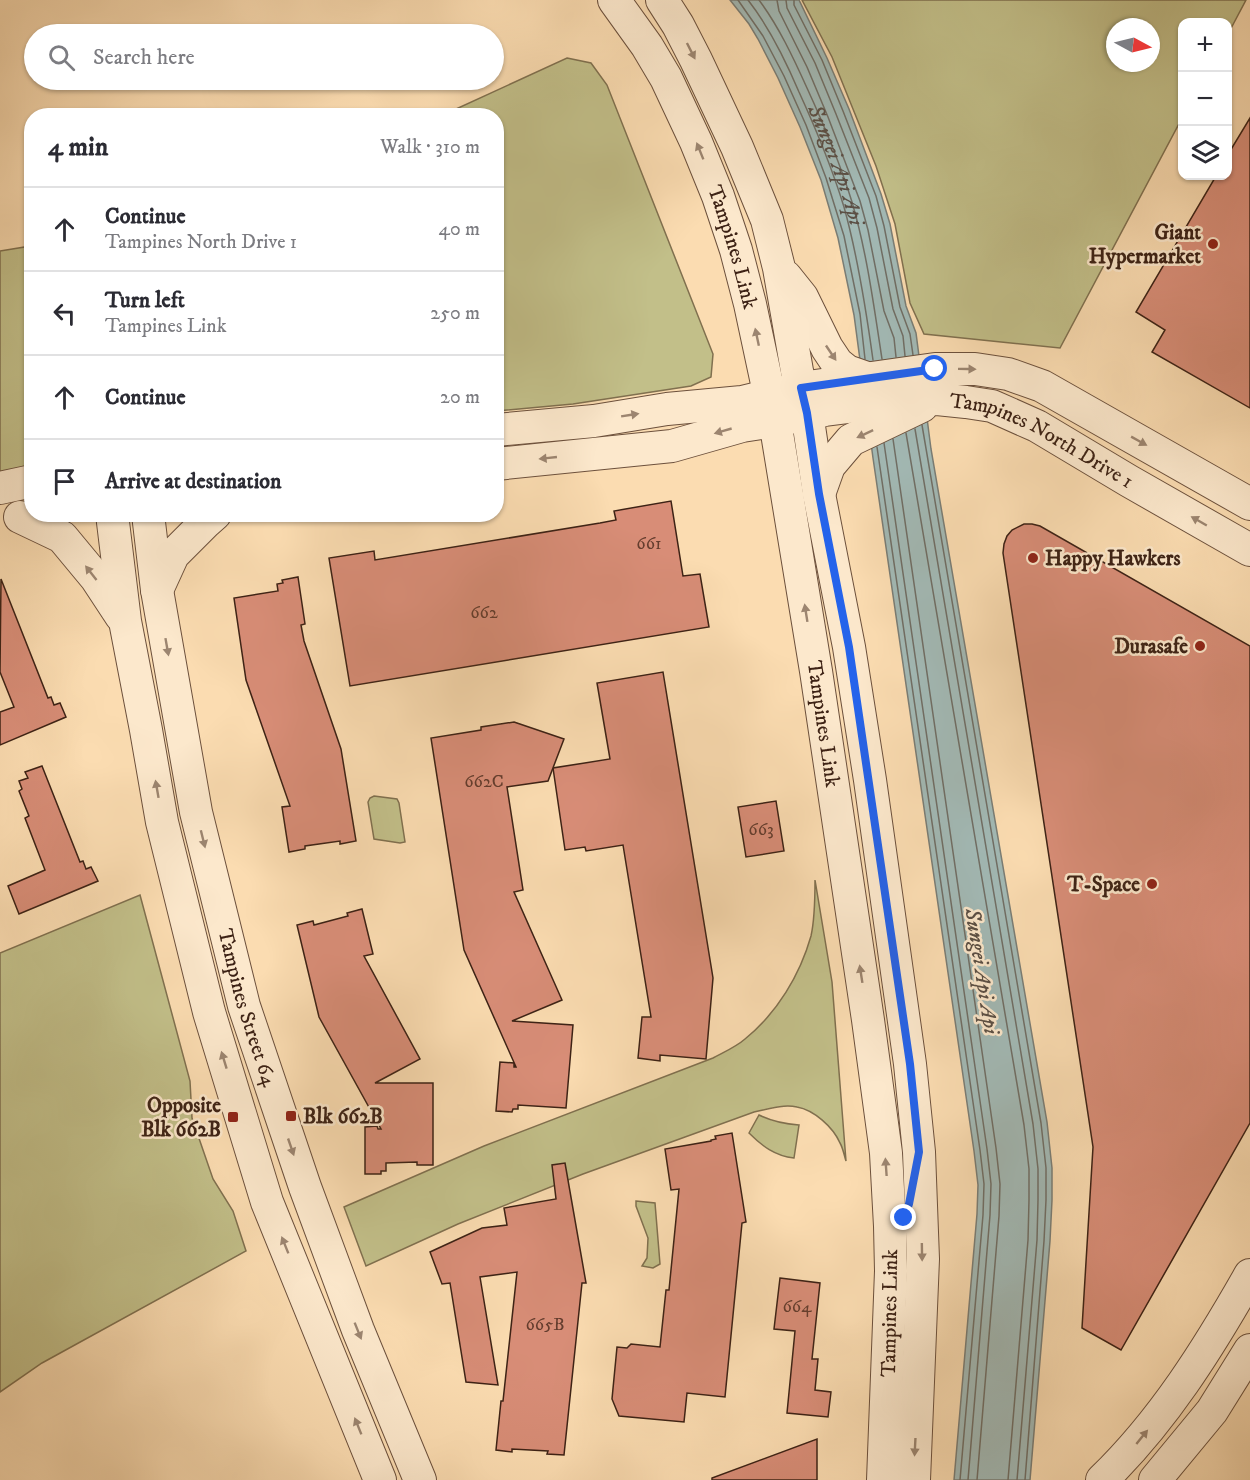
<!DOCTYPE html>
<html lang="en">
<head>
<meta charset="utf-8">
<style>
	body { margin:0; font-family:"IM FELL DW Pica",serif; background:#f2f2f3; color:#2b2b33 }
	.controls { position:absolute; right:18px; top:18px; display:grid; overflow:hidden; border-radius:12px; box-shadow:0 2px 4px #0004 }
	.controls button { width:54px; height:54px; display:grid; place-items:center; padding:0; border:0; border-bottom:2px solid #e1e1e2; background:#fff; color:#2b2b33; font:30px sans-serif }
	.compass { position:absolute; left:1106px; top:18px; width:54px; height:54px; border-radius:50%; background:#fff; box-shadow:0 2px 4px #0004; rotate:97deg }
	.stop { position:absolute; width:18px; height:18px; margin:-14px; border:4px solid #2563eb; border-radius:50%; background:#fff }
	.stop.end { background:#2563eb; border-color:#fff; box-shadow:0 2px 6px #0008 }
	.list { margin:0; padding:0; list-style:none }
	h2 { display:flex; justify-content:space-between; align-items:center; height:78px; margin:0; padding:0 24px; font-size:26px }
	h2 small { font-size:20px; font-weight:400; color:#7c7c81 }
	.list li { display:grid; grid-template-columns:39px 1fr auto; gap:18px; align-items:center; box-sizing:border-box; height:84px; padding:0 24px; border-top:2px solid #e1e1e2 }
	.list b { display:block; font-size:22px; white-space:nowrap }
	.list p { margin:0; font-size:20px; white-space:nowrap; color:#7c7c81 }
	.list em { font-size:20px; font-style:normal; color:#7c7c81 }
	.icon { flex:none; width:33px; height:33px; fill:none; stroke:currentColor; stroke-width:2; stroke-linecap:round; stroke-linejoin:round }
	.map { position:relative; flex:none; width:1250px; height:1480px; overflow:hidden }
	.search { position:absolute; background:#fff; box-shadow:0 2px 4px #0004; left:24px; top:24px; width:480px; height:66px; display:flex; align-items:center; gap:15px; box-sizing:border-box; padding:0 21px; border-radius:33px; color:#7c7c81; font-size:22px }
	.panel { position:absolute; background:#fff; box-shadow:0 2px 4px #0004; left:24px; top:108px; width:480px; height:414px; border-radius:24px }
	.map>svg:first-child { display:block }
</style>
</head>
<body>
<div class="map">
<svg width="1250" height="1480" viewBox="0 0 1250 1480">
	<rect width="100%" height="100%" fill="#fbdcb1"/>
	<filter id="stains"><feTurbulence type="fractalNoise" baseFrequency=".00333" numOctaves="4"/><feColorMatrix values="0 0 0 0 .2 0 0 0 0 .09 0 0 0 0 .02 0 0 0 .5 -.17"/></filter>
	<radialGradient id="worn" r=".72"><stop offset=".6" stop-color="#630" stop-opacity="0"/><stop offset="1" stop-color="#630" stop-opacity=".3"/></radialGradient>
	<!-- green -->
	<g fill="#c2bf89" stroke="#80704f" stroke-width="1.5" fill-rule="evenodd">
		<path d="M802,0H1246L1228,34V22H1182V118L1060,348L924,334L910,303L895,224L876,166L832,57ZM1115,27H1151V63H1115Z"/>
		<polygon points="567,58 591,63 607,85 713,354 711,377 691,386 573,404 497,411 496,116 443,115"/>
		<polygon points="31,246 31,473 0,480 0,251"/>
		<polygon points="374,796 397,799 399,803 405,842 400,843 374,839 368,802 370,798"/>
		<path d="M815,880L832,982L846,1161C844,1155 843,1148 840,1143C833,1127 814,1110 797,1107C783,1104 768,1109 754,1112L583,1174L458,1224L366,1266L344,1207L484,1146L713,1058C724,1052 736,1047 745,1039C777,1013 800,975 811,936C815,918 815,899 815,880Z"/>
		<polygon points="140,895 190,1081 192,1118 213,1179 233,1211 246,1251 42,1363 0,1392 0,953"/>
		<path d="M759,1115C773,1122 784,1124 799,1125L794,1158C775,1156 762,1146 749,1133Z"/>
		<polygon points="636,1201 655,1203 660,1264 653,1268 642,1266 647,1258 648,1238 636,1206"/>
	</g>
	<!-- water -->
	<polygon fill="#a2b9b5" stroke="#7a7d75" stroke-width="1.5" points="730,0 799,0 827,58 849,109 881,194 890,224 906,306 916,333 931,449 1047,1122 1052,1168 1052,1200 1050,1241 1030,1480 954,1480 977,1214 978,1185 974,1151 873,458 854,315 838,238 821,180 800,127 778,78 758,39 749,24"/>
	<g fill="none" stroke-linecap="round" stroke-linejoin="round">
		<!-- shore -->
		<g stroke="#706e65" stroke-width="1.5">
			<polyline points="738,0 763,36 784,76 806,125 826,178 844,236 860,314 865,359"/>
			<path d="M748,0C770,28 785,59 799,92C816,129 832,168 844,207C858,257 866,309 873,360"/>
			<path id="s1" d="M759,0C779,27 793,57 807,88C824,125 840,163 852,202C867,253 874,307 882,359"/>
			<polyline points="777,0 779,11 807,67 828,117 860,201 868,230 884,311 894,338 896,357"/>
			<polyline points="786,0 787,8 815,63 836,114 869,198 877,228 893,309 903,336 905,356"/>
			<polyline points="794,0 794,5 822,60 843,111 876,196 884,226 900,307 910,334 913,355"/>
			<polyline points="922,425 1041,1123 1046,1168 1046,1200 1044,1241 1025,1480"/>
			<polyline points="915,429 1033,1124 1038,1169 1038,1200 1037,1240 1017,1480"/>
			<polyline points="906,433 1024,1125 1029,1169 1029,1200 1028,1240 1008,1480"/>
			<polyline points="893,439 996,1148 1000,1184 999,1216 977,1480"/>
			<polyline points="884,443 987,1149 991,1184 990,1215 968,1480"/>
			<polyline points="877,447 980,1150 984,1184 983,1215 960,1480"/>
		</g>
	</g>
	<!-- building -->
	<g fill="#d88d77" stroke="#3d2215" stroke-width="1.5">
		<polygon points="1250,118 1250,408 1152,352 1165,330 1136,312 1216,176 1227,176 1227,156"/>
		<polygon points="671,501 683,576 700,574 709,627 350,686 329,558 374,551 375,560 600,523 616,520 614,511"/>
		<polygon points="1024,524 1032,524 1040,526 1250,646 1250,1123 1121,1350 1082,1328 1093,1147 1003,553 1004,544 1007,536 1012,530"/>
		<polygon points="298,577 305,624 301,625 304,641 341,749 356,841 340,844 340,841 305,846 305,849 289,852 282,807 290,806 246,680 234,598 278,591 277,584 283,583 282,580"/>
		<polygon points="1,579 48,698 51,697 54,705 60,703 66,717 0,745 0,712 14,707 0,672"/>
		<polygon points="663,672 713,978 706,1059 660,1055 660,1061 638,1058 642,1017 651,1017 623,845 586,851 585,847 565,850 553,768 610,759 597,683"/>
		<polygon points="514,722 564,739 548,781 507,787 523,890 514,892 562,1000 512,1021 573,1025 566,1108 518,1105 518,1109 513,1109 512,1112 496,1111 500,1062 514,1063 514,1067 516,1067 464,950 431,738 481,730 481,727"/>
		<polygon points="42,766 80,862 83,861 86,869 91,867 98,881 19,914 8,886 45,870 25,818 29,816 19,791 22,789 19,781 28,778 25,772"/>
		<polygon points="776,801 784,851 746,857 738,807"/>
		<polygon points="362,909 373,954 364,956 420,1059 375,1083 433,1083 433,1165 417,1165 417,1162 386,1163 386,1171 381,1171 381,1174 365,1174 365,1127 377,1126 378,1129 381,1129 319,1017 297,925 313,921 314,925 348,916 347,913"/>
		<polygon points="732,1133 746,1222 742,1223 725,1397 687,1393 684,1422 619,1416 612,1399 617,1347 627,1348 631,1344 660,1347 666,1290 669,1290 679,1189 671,1190 665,1149 711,1141 711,1140 716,1139 715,1136"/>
		<polygon points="565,1163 586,1283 582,1283 564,1455 547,1454 548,1451 512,1449 512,1452 496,1450 501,1401 503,1401 517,1272 480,1277 498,1385 466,1382 450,1283 442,1284 430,1252 482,1228 507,1225 504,1208 556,1199 552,1165"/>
		<polygon points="780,1278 820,1283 812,1359 818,1359 815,1390 831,1392 828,1417 787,1413 795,1331 774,1329"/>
		<polygon points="817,1439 817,1480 712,1480 712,1478"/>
	</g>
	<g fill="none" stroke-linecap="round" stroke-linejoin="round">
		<defs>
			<g id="minor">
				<path id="s2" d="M614,0L647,46L666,78L696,142L718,196L736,250L750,304L775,421L816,671L868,1020L886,1153L890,1226L891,1271L883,1480"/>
				<polyline points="662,0 678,25 696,60 737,147 767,220 779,268 797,371 807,413 819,494 849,647 870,780 910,1064 919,1152 923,1259 914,1480"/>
				<polyline points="786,277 802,297 827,348 837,363 847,371 867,378"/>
				<polyline points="496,430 594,421 667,409 742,402 801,388 935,369 975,369 1008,374 1042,386 1250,504"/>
				<path id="s3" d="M496,464L672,446L742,426L775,421L825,410L904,400L937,399L966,402L992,406L1037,426L1129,481L1250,550"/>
				<polyline points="0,488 32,481"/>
				<polyline points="819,494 829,466 851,440 922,406"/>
				<polyline points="112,514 125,621 146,730 162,822 209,1012 267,1202 380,1480"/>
				<path id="s4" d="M148,514L157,590L196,812L244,1006L305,1187L358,1330L420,1480"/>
				<polyline points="20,517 62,537 96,578 121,616"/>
				<polyline points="157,590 173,555 206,522 215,514"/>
				<path d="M1102,1480C1163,1421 1208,1349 1250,1275"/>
				<polyline points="1155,1480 1212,1411 1250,1350"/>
			</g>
		</defs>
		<!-- minor casing -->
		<use href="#minor" stroke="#6c503c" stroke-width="34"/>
		<!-- minor -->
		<use href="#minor" stroke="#fce8cc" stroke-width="32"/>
	</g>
	<!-- one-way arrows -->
	<defs><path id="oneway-solid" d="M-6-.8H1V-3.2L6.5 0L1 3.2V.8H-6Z" transform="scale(1.5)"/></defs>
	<g fill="#9c8570">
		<use href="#oneway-solid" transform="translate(691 51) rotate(63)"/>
		<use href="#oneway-solid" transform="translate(700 151) rotate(-112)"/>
		<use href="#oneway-solid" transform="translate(757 337) rotate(-102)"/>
		<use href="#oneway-solid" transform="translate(831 353) rotate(56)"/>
		<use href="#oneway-solid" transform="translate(967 369) rotate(1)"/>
		<use href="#oneway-solid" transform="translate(630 415) rotate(-9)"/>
		<use href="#oneway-solid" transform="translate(723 431) rotate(164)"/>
		<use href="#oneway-solid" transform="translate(865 434) rotate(155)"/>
		<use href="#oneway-solid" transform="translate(1139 441) rotate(29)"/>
		<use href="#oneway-solid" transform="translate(548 458) rotate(174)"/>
		<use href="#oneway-solid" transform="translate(1199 521) rotate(-150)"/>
		<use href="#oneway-solid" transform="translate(91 573) rotate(-128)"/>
		<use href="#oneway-solid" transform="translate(806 613) rotate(-99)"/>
		<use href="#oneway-solid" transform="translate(167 647) rotate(80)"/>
		<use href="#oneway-solid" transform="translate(157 789) rotate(-100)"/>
		<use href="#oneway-solid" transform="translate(203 839) rotate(76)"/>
		<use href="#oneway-solid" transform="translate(861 974) rotate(-99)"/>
		<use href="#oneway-solid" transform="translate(224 1060) rotate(-107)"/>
		<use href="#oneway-solid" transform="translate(291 1147) rotate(71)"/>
		<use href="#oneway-solid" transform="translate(886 1167) rotate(-94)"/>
		<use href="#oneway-solid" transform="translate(285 1245) rotate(-112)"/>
		<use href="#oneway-solid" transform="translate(922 1252) rotate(89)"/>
		<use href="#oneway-solid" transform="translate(358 1331) rotate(68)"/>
		<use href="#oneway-solid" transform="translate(358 1426) rotate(-112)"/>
		<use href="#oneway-solid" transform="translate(1142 1437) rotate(-51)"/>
		<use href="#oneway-solid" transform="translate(915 1447) rotate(93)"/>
	</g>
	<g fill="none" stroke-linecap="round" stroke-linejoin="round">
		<!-- route -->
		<polyline stroke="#2563eb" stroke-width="8" points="904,1218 909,1204 919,1152 910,1064 849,647 819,494 807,413 801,388 935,369"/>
	</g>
	<!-- markers -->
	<g fill="#8f2418" stroke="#fce8cc" stroke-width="2">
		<circle cx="1213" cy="244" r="6"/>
		<circle cx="1033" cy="558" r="6"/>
		<circle cx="1200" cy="646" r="6"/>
		<circle cx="1152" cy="884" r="6"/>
		<rect x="285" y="1110" width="12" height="12" rx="3"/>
		<rect x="227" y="1111" width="12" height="12" rx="3"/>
	</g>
	<g text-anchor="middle" stroke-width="5" stroke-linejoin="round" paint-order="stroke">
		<!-- number labels -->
		<g font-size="18" fill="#643d2e">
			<text x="649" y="549">661</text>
			<text x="484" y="618">662</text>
			<text x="484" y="787">662C</text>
			<text x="761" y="835">663</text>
			<text x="797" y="1312">664</text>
			<text x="545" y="1330">665B</text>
		</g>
		<!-- poi labels -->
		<g font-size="21" font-weight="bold" fill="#3d2215" stroke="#fce8cc" text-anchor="end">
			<text x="1201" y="239">Giant<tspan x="1201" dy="24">Hypermarket</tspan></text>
			<text x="1045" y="565" text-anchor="start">Happy Hawkers</text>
			<text x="1188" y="653">Durasafe</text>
			<text x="1140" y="891">T-Space</text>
			<text x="221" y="1112">Opposite<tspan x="221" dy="24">Blk 662B</tspan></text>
			<text x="303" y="1123" text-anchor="start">Blk 662B</text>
		</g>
		<!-- street labels -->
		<g font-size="21" fill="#3d2215" stroke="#fce8cc">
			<text dy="7" stroke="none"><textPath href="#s2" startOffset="276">Tampines Link</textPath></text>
			<text dy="7" stroke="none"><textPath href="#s3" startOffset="561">Tampines North Drive 1</textPath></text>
			<text dy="7" stroke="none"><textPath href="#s2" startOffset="762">Tampines Link</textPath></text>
			<text dy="7" stroke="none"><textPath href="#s4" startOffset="504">Tampines Street 64</textPath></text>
			<text transform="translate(889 1313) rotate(-89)" y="7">Tampines Link</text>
		</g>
		<!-- water labels -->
		<g font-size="22" font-style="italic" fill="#5b4f45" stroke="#fce8cc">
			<text dy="8" stroke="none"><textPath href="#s1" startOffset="183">Sungei Api Api</textPath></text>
			<text transform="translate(983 971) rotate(81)" y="8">Sungei Api Api</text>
		</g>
	</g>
	<rect width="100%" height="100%" filter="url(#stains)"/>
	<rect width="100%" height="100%" fill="url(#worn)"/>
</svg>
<div class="controls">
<button>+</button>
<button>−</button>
<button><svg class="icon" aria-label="layers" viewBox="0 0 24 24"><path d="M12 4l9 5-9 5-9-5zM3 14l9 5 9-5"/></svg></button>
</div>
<svg class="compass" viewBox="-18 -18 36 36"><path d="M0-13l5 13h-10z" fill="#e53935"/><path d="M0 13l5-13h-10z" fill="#7c7c81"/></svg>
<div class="stop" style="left:935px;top:369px"></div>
<div class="stop end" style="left:904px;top:1218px"></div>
<div class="search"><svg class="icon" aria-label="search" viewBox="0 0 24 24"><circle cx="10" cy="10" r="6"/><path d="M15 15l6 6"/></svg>Search here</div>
<section class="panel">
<h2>4 min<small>Walk · 310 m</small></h2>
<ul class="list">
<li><svg class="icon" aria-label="ahead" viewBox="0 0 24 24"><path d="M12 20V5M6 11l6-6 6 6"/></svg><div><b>Continue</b><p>Tampines North Drive 1</p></div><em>40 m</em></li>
<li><svg class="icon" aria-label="left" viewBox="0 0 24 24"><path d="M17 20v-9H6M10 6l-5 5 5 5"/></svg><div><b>Turn left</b><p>Tampines Link</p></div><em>250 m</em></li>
<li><svg class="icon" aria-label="ahead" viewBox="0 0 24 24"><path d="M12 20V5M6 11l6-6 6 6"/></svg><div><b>Continue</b></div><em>20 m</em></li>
<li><svg class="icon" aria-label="arrive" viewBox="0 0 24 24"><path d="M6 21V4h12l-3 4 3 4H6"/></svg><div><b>Arrive at destination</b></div></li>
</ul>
</section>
</div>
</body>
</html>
